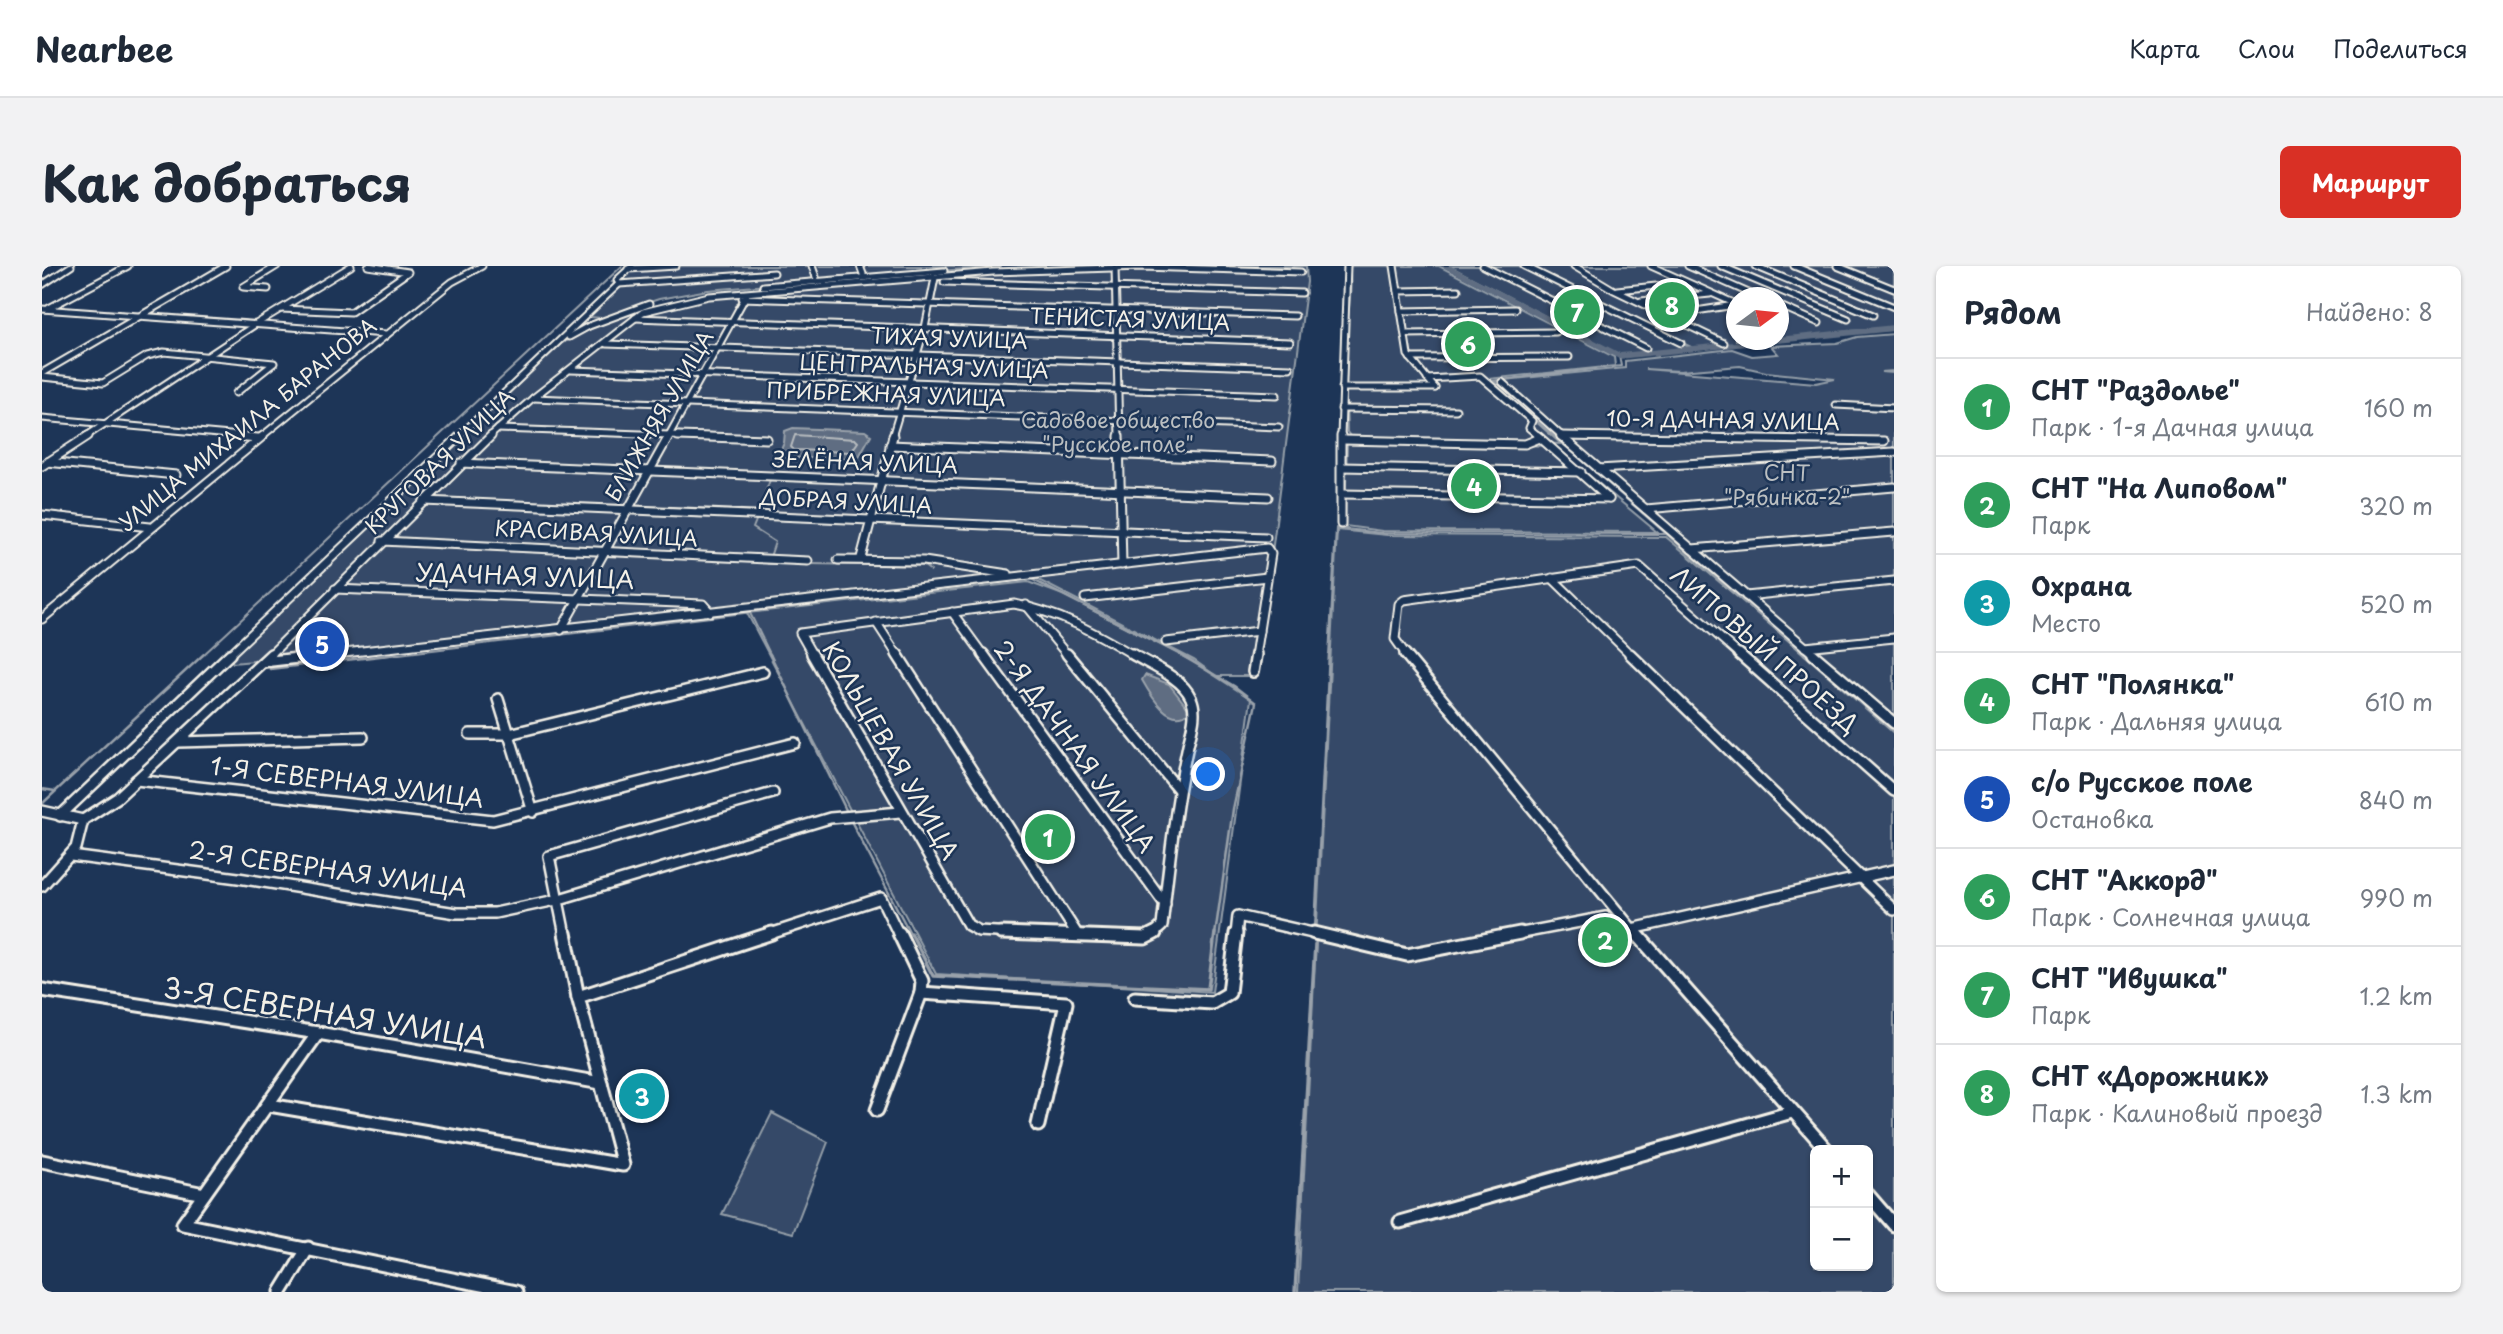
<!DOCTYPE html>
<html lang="ru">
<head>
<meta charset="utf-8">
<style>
	body { margin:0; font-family:"Playpen Sans",sans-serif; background:#f2f2f3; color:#1f2937 }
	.controls { position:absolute; right:21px; bottom:21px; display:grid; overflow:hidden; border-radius:10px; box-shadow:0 2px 5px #0004 }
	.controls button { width:63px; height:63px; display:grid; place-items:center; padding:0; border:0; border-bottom:2px solid #e0e1e3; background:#fff; color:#1f2937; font:35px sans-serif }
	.compass { position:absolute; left:1684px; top:21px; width:63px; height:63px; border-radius:50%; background:#fff; box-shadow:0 2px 5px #0004; rotate:75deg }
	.you { position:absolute; left:1167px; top:509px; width:24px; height:24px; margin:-18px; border:5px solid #fff; border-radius:50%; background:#1a73e8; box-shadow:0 0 0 10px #1a73e833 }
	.badge { display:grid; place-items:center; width:46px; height:46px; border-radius:50%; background:#d93025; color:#fff; font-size:23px; font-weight:700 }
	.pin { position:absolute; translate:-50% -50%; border:4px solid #fff; box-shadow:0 2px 7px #0006 }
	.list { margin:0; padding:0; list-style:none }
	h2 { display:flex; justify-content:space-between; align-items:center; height:91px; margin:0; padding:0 28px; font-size:30px }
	h2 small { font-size:23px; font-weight:400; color:#747a83 }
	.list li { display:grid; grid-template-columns:46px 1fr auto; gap:21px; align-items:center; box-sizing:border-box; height:98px; padding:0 28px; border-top:2px solid #e0e1e3 }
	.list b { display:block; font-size:26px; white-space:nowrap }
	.list p { margin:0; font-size:23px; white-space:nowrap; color:#747a83 }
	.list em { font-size:23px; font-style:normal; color:#747a83 }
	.map { position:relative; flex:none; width:1852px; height:1026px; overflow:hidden; border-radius:10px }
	header { display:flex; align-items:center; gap:42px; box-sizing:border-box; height:98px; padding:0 35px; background:#fff; border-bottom:2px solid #e0e1e3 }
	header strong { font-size:33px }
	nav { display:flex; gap:38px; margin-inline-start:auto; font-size:24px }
	.intro { display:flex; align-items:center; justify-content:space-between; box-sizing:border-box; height:168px; padding:0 42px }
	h1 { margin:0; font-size:49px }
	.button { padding:18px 32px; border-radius:10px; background:#d93025; color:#fff; font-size:24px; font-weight:700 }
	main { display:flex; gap:42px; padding:0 42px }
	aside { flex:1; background:#fff; border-radius:10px; box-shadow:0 2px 5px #0004 }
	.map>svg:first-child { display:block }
</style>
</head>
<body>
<header>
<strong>Nearbee</strong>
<nav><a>Карта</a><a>Слои</a><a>Поделиться</a></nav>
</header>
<div class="intro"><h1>Как добраться</h1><a class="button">Маршрут</a></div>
<main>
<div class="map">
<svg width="1852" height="1026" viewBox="0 0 1852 1026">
	<rect width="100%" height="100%" fill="#1d3557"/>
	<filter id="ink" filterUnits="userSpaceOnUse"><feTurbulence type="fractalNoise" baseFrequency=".0143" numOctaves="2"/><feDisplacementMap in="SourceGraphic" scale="14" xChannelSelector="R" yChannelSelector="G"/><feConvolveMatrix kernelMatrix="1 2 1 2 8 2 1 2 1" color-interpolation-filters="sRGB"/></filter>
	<g filter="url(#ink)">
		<!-- green -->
		<g fill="#354a67" stroke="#949ea8" stroke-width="2" fill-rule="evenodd">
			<polygon points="588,0 959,0 666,24 617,33 560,52 547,51 578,20 570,16"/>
			<polygon points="1030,0 1264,0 1265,16 1214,410 1174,410 1152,394 985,308 294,387 191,397 188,392 520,77 581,47 669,28"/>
			<path d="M1307,0H1397L1572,91L1573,100L1446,113L1519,178L1308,170L1305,166C1304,133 1302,99 1305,66C1306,43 1311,23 1307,0Z"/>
			<polygon points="1407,0 1479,0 1649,82 1578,89"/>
			<polygon points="1484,0 1852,0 1852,61 1737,73 1736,32 1694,32 1694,74 1729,74 1651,82"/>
			<path d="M1852,68V105L1839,106L1852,107V450L1452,115L1583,102V95L1690,83L1710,90L1736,88L1729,80L1795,77L1815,71ZM1698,100L1724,106L1793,113L1774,117L1603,103L1638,105Z"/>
			<polygon points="1305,175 1512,180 1615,266 1340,265 1303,260"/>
			<path d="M1295,264L1345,269L1624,271L1852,463V1026H1256ZM1773,884H1826V1000H1773Z"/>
			<polygon points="986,316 1021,329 1150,395 1209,433 1170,726 894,708 705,347"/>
			<polygon points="730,847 786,876 751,967 680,948"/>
		</g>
		<!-- water -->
		<g fill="#5e6d82" stroke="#9aa2ab" stroke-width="2">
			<polygon points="751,162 823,165 829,169 816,192 735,192 742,177 743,165"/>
			<path d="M1103,409L1127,418L1148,445C1128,463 1109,430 1100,414Z"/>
		</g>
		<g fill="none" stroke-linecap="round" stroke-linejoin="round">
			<!-- shore -->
			<polygon stroke="#b8bcbf" stroke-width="2" points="753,169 813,173 816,176 809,186 752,184 749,181"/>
			<!-- stream-far2 -->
			<g stroke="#9aa2ab" stroke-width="2">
				<polyline points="1577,90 1579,100 1449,115 1764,390"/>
				<polyline points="736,197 738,193"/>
				<polyline points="716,246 728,214"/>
				<polyline points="715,252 711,262 733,276 728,291"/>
				<polyline points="726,298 747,298"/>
				<polyline points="768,298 882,300 889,305"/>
				<polyline points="707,345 729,390"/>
				<polyline points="160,390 580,0"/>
				<polyline points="340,390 989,313 1141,390"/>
				<polyline points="1287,390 1294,262 1340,267 1624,268"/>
			</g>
			<!-- stream-far1 -->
			<g stroke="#9aa2ab" stroke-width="2.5">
				<polyline points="728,388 805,546"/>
				<polyline points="1137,388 1192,420 1214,437 1191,543 1173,669"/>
				<polyline points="1762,388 1852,467"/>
				<polyline points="228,403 355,388"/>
				<polyline points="0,523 13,525"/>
				<polyline points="1,537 162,388"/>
				<polyline points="809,555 869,669"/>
				<polyline points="1273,663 1287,388"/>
			</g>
			<!-- stream -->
			<g stroke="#9aa2ab" stroke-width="3.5">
				<polyline points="869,667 891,710 1166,723 1173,667"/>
				<polyline points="1253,1026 1273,678"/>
			</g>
			<!-- river -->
			<polygon fill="#5e6d82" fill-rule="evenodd" points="1399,0 1409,0 1578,87 1714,74 1736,74 1736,71 1852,59 1852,65 1577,93"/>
			<defs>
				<g id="minor-far3">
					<polyline points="770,0 774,11"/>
					<polyline points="818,0 821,8"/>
					<polyline points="1352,0 1366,89 1393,122"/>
					<polyline points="1441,0 1604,82"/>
					<polyline points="1482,0 1639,77"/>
					<polyline points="1532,0 1572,24 1682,77"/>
					<polyline points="1609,0 1694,38"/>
					<polyline points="1646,0 1718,32"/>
					<polyline points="1679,0 1806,53"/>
					<polyline points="1713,0 1831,49"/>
					<polyline points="1752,0 1852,41"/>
					<polyline points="1795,0 1852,23"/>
					<polyline points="1073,1 1077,171"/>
					<polyline points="586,3 634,0"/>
					<polyline points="902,16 1260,27"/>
					<polyline points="577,18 732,7"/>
					<polyline points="0,19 29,0"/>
					<polyline points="721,20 902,5"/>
					<polyline points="226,23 201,21 235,0"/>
					<polyline points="1575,24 1644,17"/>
					<polyline points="1356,25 1416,24"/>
					<polyline points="700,32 1253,50"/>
					<polyline points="1599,35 1668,28"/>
					<polyline points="1736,39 1777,57"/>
					<polyline points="7,42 86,0"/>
					<polyline points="0,43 344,68"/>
					<polyline points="239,43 309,46 366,6 326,0"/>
					<polyline points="1359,45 1473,43"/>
					<polyline points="1627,49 1693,39"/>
					<polyline points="593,52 1248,76"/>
					<polyline points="1363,68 1514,66"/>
					<polyline points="527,71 547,60 607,38"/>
					<polyline points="564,78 1248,102"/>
					<polyline points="1368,92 1527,91"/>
					<polyline points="529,104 1235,129"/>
					<polyline points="0,107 184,0"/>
					<polyline points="0,111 61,117 105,90 122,86 232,97 194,127"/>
					<polyline points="1385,113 1438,110 1490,155 1487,162 1498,171"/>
					<polyline points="1460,116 1521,171"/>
					<polyline points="1300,122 1393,122"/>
					<polyline points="491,132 1237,161"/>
					<polyline points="1794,139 1852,142"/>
					<polyline points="1299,143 1414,144"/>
					<polyline points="0,152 210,171"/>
					<polyline points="456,163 684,171"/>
					<polyline points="1519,170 1613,171"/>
					<polyline points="43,171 214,58 309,0"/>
					<polyline points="219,171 410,16 440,0"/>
					<polyline points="416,171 577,18 575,14 590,0"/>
					<polyline points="447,171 491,132 601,46 667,30 951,6 1100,1 1259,6"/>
					<polyline points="626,171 705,28"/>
					<polyline points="850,171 883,62 893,12"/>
					<polyline points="1299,171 1305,0"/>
				</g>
				<g id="minor-far2">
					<polyline points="191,170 216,172"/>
					<polyline points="636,170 725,173"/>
					<polyline points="1077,170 1080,299"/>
					<polyline points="1299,170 1299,258"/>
					<polyline points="1496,170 1567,233"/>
					<polyline points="1519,170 1774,390"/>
					<polyline points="1519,170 1842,175"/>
					<polyline points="1301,174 1483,178 1498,172"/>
					<polyline points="848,179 1230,195"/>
					<polyline points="5,196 134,209"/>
					<polyline points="419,197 1226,231"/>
					<polyline points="0,200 46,170"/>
					<polyline points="1300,201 1539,206"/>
					<polyline points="1556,203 1852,186"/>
					<polyline points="1301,228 1567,233"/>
					<polyline points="382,235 1224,271"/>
					<polyline points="1604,243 1852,221"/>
					<polyline points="0,249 108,261"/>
					<polyline points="340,275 766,295"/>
					<polyline points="1650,283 1852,266"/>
					<polyline points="819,292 851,170"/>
					<polyline points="796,294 882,295 966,308"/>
					<polyline points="1510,312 1590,390"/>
					<polyline points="293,323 661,338 668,346"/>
					<polyline points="1704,330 1852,315"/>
					<polyline points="1043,332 1225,311"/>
					<polyline points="984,339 1026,390"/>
					<polyline points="910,346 942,390"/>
					<polyline points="0,353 221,170"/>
					<polyline points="834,356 856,390"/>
					<polyline points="519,364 627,170"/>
					<polyline points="1124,376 1217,365"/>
					<polyline points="1763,381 1852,372"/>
					<polyline points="186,390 418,170"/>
					<polyline points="227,390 449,170"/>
					<polyline points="276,390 1225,282 1229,288 1213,390"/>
					<path d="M771,390L758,367L972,338C1017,346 1054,367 1093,390"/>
					<polyline points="1365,390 1353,373 1357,338 1362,334 1597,300 1699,390"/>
				</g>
				<g id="minor-far1">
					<polyline points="770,388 926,659 937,665 1007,669"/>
					<polyline points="855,388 1035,668"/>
					<polyline points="941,388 1123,638"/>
					<polyline points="1025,388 1136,523"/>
					<path d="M1090,388C1108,399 1140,411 1149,432C1156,447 1149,465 1146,479C1133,539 1127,599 1120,660L1110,669"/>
					<polyline points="1363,388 1595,669"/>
					<polyline points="1588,388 1852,644"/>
					<polyline points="1697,388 1852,525"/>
					<polyline points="1771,388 1852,457"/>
					<polyline points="221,396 291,388"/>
					<polyline points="1211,406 1214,388"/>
					<polyline points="456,433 491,546"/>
					<polyline points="428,468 467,468 721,406"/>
					<polyline points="136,476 321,471"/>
					<polyline points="94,514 451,554 753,477"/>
					<polyline points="0,545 41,554"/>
					<polyline points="18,550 188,388"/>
					<polyline points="29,590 196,612 414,647 453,647 514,634 788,552 859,546"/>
					<polyline points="0,620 34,582 41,554 75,532 229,388"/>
					<polyline points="523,669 507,590 731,527"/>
					<polyline points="725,669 839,632 857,669"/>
					<polyline points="1194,669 1196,650 1279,669"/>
					<polyline points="1469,669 1564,651 1590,663 1852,604"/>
				</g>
				<g id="minor">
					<polyline points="959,667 1103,672 1113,667"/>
					<polyline points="1272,667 1365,689 1478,667"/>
					<polyline points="1594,667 1785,884"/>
					<polyline points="0,724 276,767 559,817"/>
					<polyline points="879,727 1024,737 996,859"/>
					<polyline points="536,731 730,667"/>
					<polyline points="1093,732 1170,737 1187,727 1194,667"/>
					<polyline points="276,767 141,958 474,1026"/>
					<polyline points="227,839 581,899 536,731 523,667"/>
					<polyline points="835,844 879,727 880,715 857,667"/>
					<polyline points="0,895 162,928"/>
					<polyline points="1826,929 1852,959"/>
					<polyline points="1358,956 1750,846"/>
					<polyline points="239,1026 266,982"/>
				</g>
			</defs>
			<!-- minor-far3 casing -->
			<use href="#minor-far3" stroke="#f4f1e8" stroke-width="9"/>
			<!-- minor-far2 casing -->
			<use href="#minor-far2" stroke="#f4f1e8" stroke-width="11"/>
			<!-- minor-far1 casing -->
			<use href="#minor-far1" stroke="#f4f1e8" stroke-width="14"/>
			<!-- minor casing -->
			<use href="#minor" stroke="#f4f1e8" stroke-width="17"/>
			<!-- minor-far3 -->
			<use href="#minor-far3" stroke="#1d3557" stroke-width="5"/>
			<!-- minor-far2 -->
			<use href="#minor-far2" stroke="#1d3557" stroke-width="7"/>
			<!-- minor-far1 -->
			<use href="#minor-far1" stroke="#1d3557" stroke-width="9"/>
			<!-- minor -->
			<use href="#minor" stroke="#1d3557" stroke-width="11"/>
		</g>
	</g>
	<g text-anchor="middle" stroke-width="5" stroke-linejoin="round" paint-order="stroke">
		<!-- far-street labels -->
		<g font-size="21" fill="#f4f1e8" stroke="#1d3557">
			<text transform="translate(1088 54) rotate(2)" y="7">ТЕНИСТАЯ УЛИЦА</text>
			<text transform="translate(907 73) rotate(2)" y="7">ТИХАЯ УЛИЦА</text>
			<text transform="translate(882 101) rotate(2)" y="7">ЦЕНТРАЛЬНАЯ УЛИЦА</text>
			<text transform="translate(844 129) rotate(2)" y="7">ПРИБРЕЖНАЯ УЛИЦА</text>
			<text transform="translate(618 150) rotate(-60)" y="7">БЛИЖНЯЯ УЛИЦА</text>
			<text transform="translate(1681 155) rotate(1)" y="7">10-Я ДАЧНАЯ УЛИЦА</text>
			<text transform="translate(206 159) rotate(-39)" y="7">УЛИЦА МИХАИЛА БАРАНОВА</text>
			<text transform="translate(398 196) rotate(-44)" y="7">КРУГОВАЯ УЛИЦА</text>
			<text transform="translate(823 197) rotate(2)" y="7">ЗЕЛЁНАЯ УЛИЦА</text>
			<text transform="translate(804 236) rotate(3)" y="7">ДОБРАЯ УЛИЦА</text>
			<text transform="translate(554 268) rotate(3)" y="7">КРАСИВАЯ УЛИЦА</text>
		</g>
		<!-- far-park labels -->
		<g font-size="21" fill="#bbbfc1" stroke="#1d3557">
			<text x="1076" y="162">Садовое общество<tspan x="1076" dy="24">"Русское поле"</tspan></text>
			<text x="1745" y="215">СНТ<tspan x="1745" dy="24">"Рябинка-2"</tspan></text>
		</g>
		<!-- street labels -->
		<g font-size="24" fill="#f4f1e8" stroke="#1d3557">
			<text transform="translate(483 311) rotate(2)" y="8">УДАЧНАЯ УЛИЦА</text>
			<text transform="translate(1722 384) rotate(41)" y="8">ЛИПОВЫЙ ПРОЕЗД</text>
			<text transform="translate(1032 481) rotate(54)" y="8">2-Я ДАЧНАЯ УЛИЦА</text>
			<text transform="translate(848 485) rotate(60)" y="8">КОЛЬЦЕВАЯ УЛИЦА</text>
			<text transform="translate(305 517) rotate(7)" y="8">1-Я СЕВЕРНАЯ УЛИЦА</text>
			<text transform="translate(286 604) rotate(8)" y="8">2-Я СЕВЕРНАЯ УЛИЦА</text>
		</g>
		<!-- near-street labels -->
		<g font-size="28" fill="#f4f1e8" stroke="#1d3557">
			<text transform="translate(283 747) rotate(9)" y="10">3-Я СЕВЕРНАЯ УЛИЦА</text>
		</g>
	</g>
</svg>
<div class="controls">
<button>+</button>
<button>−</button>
</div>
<svg class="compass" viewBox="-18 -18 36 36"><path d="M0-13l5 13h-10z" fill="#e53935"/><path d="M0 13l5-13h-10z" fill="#747a83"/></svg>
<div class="you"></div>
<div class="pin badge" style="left:1006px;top:571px;background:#2e9e5b">1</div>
<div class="pin badge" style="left:1563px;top:674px;background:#2e9e5b">2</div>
<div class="pin badge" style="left:600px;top:830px;background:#0f9aa8">3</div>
<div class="pin badge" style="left:1432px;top:220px;background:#2e9e5b">4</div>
<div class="pin badge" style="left:280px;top:378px;background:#1a4fb4">5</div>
<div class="pin badge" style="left:1426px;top:78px;background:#2e9e5b">6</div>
<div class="pin badge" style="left:1535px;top:46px;background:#2e9e5b">7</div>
<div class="pin badge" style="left:1630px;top:39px;background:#2e9e5b">8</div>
</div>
<aside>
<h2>Рядом<small>Найдено: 8</small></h2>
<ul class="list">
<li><span class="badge" style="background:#2e9e5b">1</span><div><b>СНТ &quot;Раздолье&quot;</b><p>Парк · 1-я Дачная улица</p></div><em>160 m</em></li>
<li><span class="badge" style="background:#2e9e5b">2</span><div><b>СНТ &quot;На Липовом&quot;</b><p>Парк</p></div><em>320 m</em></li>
<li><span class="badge" style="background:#0f9aa8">3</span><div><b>Охрана</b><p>Место</p></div><em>520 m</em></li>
<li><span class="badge" style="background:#2e9e5b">4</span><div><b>СНТ &quot;Полянка&quot;</b><p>Парк · Дальняя улица</p></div><em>610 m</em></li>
<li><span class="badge" style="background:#1a4fb4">5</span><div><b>с/о Русское поле</b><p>Остановка</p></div><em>840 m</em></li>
<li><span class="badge" style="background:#2e9e5b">6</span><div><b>СНТ &quot;Аккорд&quot;</b><p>Парк · Солнечная улица</p></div><em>990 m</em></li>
<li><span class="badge" style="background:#2e9e5b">7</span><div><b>СНТ &quot;Ивушка&quot;</b><p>Парк</p></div><em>1.2 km</em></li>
<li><span class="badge" style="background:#2e9e5b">8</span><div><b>СНТ «Дорожник»</b><p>Парк · Калиновый проезд</p></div><em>1.3 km</em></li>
</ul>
</aside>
</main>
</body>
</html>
